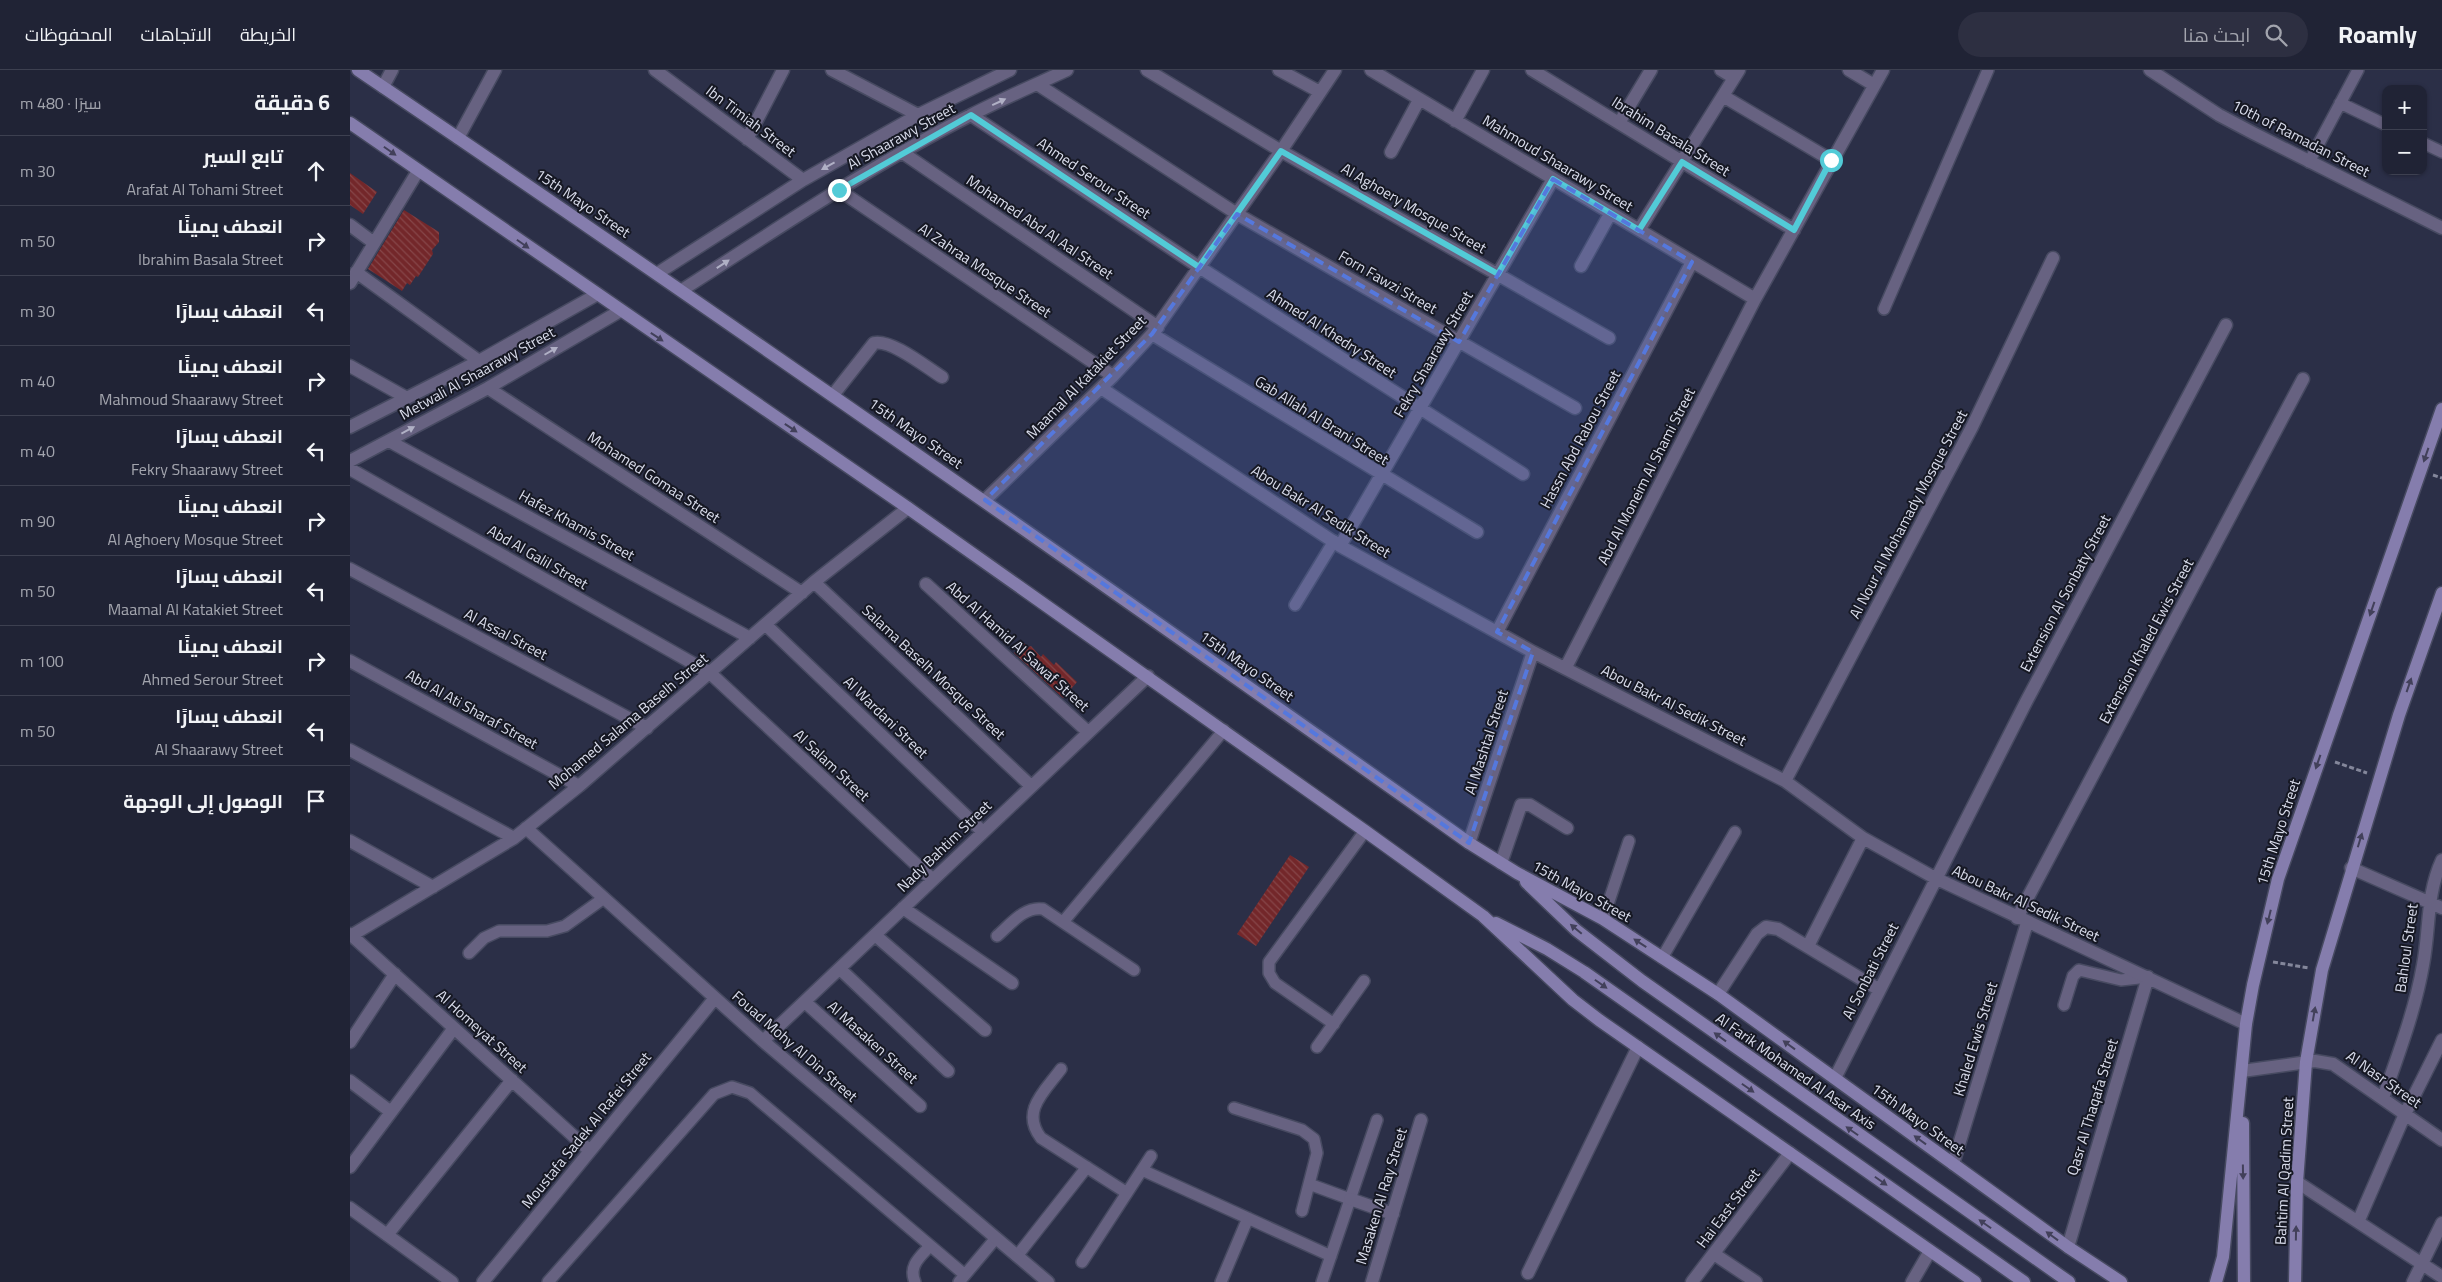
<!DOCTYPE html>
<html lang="ar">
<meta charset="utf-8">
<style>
body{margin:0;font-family:Georgia,Cairo,serif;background:#2d2f41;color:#f1f3f6;direction:rtl}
.controls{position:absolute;right:15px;top:15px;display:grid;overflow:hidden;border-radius:10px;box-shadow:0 1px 4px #0004}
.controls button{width:45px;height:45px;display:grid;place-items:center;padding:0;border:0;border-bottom:1px solid #3d4050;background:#202335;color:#f1f3f6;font:25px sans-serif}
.stop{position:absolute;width:15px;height:15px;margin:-11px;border:4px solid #52cbd7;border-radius:50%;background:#fff}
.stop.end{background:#52cbd7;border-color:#fff;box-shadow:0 1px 5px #0008}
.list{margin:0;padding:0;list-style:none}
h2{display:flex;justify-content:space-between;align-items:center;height:65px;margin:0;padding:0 20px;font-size:21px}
h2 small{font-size:16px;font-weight:400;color:#a2a4ad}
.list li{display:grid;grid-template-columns:32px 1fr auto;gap:15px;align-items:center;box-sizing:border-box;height:70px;padding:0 20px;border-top:1px solid #3d4050}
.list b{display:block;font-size:19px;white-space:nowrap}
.list p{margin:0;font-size:16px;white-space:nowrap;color:#a2a4ad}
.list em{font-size:16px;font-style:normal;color:#a2a4ad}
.icon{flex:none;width:28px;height:28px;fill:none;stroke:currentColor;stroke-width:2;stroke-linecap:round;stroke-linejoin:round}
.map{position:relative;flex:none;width:2092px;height:1212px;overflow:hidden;direction:ltr}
header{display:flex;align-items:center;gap:30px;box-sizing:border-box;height:70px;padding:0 25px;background:#202335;border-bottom:1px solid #3d4050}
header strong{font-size:24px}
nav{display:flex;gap:28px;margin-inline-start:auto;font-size:18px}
.search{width:350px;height:45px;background:#2d2f41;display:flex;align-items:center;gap:12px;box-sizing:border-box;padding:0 18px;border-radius:28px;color:#a2a4ad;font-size:19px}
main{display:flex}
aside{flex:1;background:#202335}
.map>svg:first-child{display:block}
</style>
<header>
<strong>Roamly</strong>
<div class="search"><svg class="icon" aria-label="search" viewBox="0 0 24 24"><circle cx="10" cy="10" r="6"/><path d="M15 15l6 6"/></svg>ابحث هنا</div>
<nav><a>الخريطة</a><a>الاتجاهات</a><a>المحفوظات</a></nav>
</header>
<main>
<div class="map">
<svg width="2092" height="1212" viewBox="0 0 2092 1212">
<defs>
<pattern id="building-back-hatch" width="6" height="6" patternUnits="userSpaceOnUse" patternTransform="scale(1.25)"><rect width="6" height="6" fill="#73272a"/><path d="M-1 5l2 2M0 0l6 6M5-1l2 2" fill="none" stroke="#864649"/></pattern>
</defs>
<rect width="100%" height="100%" fill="#2b2f47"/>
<path fill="url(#building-back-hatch)" d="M0 103 27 122 13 144 0 135Z
M54 140 89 162V172L82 180 83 184 68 207 66 206 60 215 57 213 52 221 18 199Z
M674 573 678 577 681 576 691 587 693 584 704 595 706 592 727 612 713 628 664 583Z
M940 785 959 797 906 876 887 864Z"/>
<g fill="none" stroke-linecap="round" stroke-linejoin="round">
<g stroke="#474a61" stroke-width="14">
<path id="service" d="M1990 33 2036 55
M2073 73 2092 82
M1959 92 2008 0
M1534 239 1638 0
M945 535 984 471
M1253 849 1279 771
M713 852 874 660
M647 866C660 855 674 836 693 839L784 900
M119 883 134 868 149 861H197L215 856 254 828
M1312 888 1385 762
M1714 935 1723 906 1729 900 1771 910 1798 907
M984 954 925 913 919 903V892L1015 761
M967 977 1014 911
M711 999C695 1021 670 1041 691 1068L777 1123
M884 1038 952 1060 964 1069 967 1083 952 1141
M792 1100 981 1186
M959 1114 1000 1129
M667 1186 737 1097
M732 1192 801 1086
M198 1212 364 1024 382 1017 400 1023 615 1205
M565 1212C558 1196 570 1187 580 1176
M609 1212 646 1168
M871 1212 898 1148
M972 1212 1027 1050"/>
</g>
<g stroke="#474a61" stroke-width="15">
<path id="minor" d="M305 0 453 110
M482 0 568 45
M797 0 931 81 1259 268
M929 0 970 22
M1021 0 1405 229
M1182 0 1444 160
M1371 0 1384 8
M1499 0 1524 15
M1800 0 1869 45 1903 63 2092 158
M687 14 887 144 1225 338
M33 17 42 0
M1373 26 1481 90
M621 45 849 197 1173 404
M1105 51 1133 0
M1269 53 1301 0
M108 68 145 0
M397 69 433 0
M1041 82 1069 30
M553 83 808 257
M489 120 763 306
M0 155 24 173
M1289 160 1389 0
M1231 196 1260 144
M6 202 129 291
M308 203 453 110 568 45 660 0
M0 213 68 101
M332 220C427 159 520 96 621 45 652 29 685 15 717 0
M802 264 1127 462
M0 296 57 328
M138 318 452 523
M751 318 990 476 1183 582 1435 711 1513 768 1585 808 1896 954
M483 325 524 273C541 269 576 297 592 307
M0 357 129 291 246 225
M39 371 400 568
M0 391 138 318 270 241
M0 399 360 603 583 810
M635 430 763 306 802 264 931 81 985 0
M990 476 1203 109
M0 499 297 658
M464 512 681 716
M576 514 738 662
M416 555 633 762
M1147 562 1342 192
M0 591 229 716
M1216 597 1405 229 1533 0
M0 680 164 768
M1435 711 1622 357 1703 188
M176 758 413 971 698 1212
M0 771 83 817
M1119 773 1183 582
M1151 793 1171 735H1180L1217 758
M2001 798 2092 838
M553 838 662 913
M1667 848 1953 309
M0 864 240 1081
M2 865 164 768 229 716 464 512 558 438
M525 865 635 960
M1458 876 1513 768
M490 899 598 1001
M1368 924 1407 864 1416 857 1428 859 1528 919
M455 932 570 1036
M413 971 798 606
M0 972 45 904
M1892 1001 1965 991 1983 994 2092 1070
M1485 1008 1676 632 1876 255
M0 1011 41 1042
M2033 1028C2048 985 2065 941 2073 895 2080 859 2076 825 2092 790
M1603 1094 1677 853
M0 1097 104 958
M1947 1112 2092 1207
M1000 1129 1043 1144
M0 1138 102 1212
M2008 1152 2055 1044 2092 970
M37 1165 162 1010
M1718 1177 1798 907
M1364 1184 1406 1212
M1178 1203 1288 977
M133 1212 365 928
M1022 1212 1071 1050
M1342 1212 1440 1083
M1562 1212 1580 1181
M2063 1212 2092 1153"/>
</g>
<g stroke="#474a61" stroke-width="15">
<path id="secondary" d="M8 0C382 253 751 512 1119 773L1167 803 1253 849 1368 924 1718 1177 1771 1212
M0 53 558 438 1015 761 1133 846 1223 930 1249 950 1625 1212
M1176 812 1226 860 1292 911 1719 1212
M1146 853 1197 879 1234 902 1674 1212
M1893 1053 1894 1212
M1866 1212 1873 1187 1896 954 1903 915 1928 809 2092 339
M1945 1212 1947 1112 1956 992 1972 900 2049 645 2092 523"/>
</g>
<path stroke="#84879b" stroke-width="3" stroke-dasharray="5 2.5" stroke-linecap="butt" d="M2083 405 2092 408
M1985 692 2017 703
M1923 892 1959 898"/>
<use href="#service" stroke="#676281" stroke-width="11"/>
<use href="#minor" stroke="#676281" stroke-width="12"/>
<use href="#secondary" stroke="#857dad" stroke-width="12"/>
</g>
<defs><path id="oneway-solid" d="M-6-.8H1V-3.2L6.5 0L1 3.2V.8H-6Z" transform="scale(1.25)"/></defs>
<g fill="#b0b0c5">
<use href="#oneway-solid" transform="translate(649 32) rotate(-25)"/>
<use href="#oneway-solid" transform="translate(478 96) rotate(151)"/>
<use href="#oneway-solid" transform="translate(373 194) rotate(-33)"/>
<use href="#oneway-solid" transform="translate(201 281) rotate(-30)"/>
<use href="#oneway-solid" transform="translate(58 360) rotate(-28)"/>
</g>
<g fill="#42405a">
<use href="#oneway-solid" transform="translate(40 81) rotate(35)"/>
<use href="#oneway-solid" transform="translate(173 174) rotate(35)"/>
<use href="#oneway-solid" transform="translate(307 267) rotate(34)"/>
<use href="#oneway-solid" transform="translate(441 358) rotate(34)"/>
<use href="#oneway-solid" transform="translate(2076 385) rotate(109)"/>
<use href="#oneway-solid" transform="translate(2022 539) rotate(109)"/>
<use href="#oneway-solid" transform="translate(2059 615) rotate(-71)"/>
<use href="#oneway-solid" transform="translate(1968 692) rotate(109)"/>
<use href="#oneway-solid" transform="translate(2010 770) rotate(-73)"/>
<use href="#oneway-solid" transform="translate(1919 847) rotate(104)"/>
<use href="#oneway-solid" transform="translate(1226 859) rotate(-140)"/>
<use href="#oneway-solid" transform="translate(1290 873) rotate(-147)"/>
<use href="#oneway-solid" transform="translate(1251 914) rotate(35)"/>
<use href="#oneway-solid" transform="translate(1964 944) rotate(-80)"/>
<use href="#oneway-solid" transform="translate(1370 967) rotate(-144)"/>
<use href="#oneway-solid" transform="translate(1439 975) rotate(-144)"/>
<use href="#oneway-solid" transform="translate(1398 1018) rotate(35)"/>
<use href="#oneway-solid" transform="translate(1502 1061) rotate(-145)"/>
<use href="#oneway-solid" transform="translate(1570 1070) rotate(-144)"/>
<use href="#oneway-solid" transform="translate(1893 1102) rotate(89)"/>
<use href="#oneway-solid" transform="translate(1531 1111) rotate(35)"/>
<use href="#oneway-solid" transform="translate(1635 1154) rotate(-145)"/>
<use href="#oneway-solid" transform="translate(1946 1163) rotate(-89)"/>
<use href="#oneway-solid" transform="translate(1702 1166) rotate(-144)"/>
</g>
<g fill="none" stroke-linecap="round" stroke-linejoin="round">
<path stroke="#52cbd7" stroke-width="6" d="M489 120 621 45 849 197 931 81 1148 204 1203 109 1289 160 1332 92 1444 160 1481 90"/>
</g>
<path fill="#5578dd" fill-opacity="0.2" stroke="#5578dd" stroke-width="4" stroke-dasharray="10 6" stroke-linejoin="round" d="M1203 109 1342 192 1147 562 1183 582 1119 773 635 430 802 264 887 144 1109 272Z"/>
<g text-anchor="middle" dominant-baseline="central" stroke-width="4" stroke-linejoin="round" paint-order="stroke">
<g font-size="15" fill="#d7dae9" stroke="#161823">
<text transform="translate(401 51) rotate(37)">Ibn Timiah Street</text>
<text transform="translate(551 66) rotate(-29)">Al Shaarawy Street</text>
<text transform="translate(1321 66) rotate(32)">Ibrahim Basala Street</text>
<text transform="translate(1951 68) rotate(27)">10th of Ramadan Street</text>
<text transform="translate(1208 93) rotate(31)">Mahmoud Shaarawy Street</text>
<text transform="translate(744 108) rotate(34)">Ahmed Serour Street</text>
<text transform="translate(233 133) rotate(34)">15th Mayo Street</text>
<text transform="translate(1064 138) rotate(30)">Al Aghoery Mosque Street</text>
<text transform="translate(690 157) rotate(34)">Mohamed Abd Al Aal Street</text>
<text transform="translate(635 200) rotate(34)">Al Zahraa Mosque Street</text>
<text transform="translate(1038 212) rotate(30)">Forn Fawzi Street</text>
<text transform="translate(982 263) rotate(33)">Ahmed Al Khedry Street</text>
<text transform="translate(1083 284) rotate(-60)">Fekry Shaarawy Street</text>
<text transform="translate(127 303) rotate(-29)">Metwali Al Shaarawy Street</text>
<text transform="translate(736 307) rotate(-46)">Maamal Al Katakiet Street</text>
<text transform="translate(972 350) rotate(32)">Gab Allah Al Brani Street</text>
<text transform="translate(566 363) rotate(35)">15th Mayo Street</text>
<text transform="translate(1230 369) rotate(-62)">Hassn Abd Rabou Street</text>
<text transform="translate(1296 406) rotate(-63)">Abd Al Moneim Al Shami Street</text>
<text transform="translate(304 407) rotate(33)">Mohamed Gomaa Street</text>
<text transform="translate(971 441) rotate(32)">Abou Bakr Al Sedik Street</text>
<text transform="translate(1558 444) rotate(-62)">Al Nour Al Mohamady Mosque Street</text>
<text transform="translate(227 455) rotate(29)">Hafez Khamis Street</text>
<text transform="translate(188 487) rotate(30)">Abd Al Galil Street</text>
<text transform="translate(1715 523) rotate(-62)">Extension Al Sonbaty Street</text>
<text transform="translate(156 564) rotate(28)">Al Assal Street</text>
<text transform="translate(1796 571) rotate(-62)">Extension Khaled Ewis Street</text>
<text transform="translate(668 576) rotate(42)">Abd Al Hamid Al Sawaf Street</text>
<text transform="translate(897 596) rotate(35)">15th Mayo Street</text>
<text transform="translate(584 602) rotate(43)">Salama Baselh Mosque Street</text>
<text transform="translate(1324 635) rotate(27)">Abou Bakr Al Sedik Street</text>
<text transform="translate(122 639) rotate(29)">Abd Al Ati Sharaf Street</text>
<text transform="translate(536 647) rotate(44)">Al Wardani Street</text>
<text transform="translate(278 651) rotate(-40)">Mohamed Salama Baselh Street</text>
<text transform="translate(1136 672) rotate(-72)">Al Mashtal Street</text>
<text transform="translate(482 695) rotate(43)">Al Salam Street</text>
<text transform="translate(1928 762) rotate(-72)">15th Mayo Street</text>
<text transform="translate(594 776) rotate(-44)">Nady Bahtim Street</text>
<text transform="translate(1232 821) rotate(29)">15th Mayo Street</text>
<text transform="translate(1676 833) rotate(25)">Abou Bakr Al Sedik Street</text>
<text transform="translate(2056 878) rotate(-82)">Bahloul Street</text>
<text transform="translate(1520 901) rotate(-63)">Al Sonbati Street</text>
<text transform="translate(132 961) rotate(42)">Al Homeyat Street</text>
<text transform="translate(1625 969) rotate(-73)">Khaled Ewis Street</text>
<text transform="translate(523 972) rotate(42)">Al Masaken Street</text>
<text transform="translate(445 976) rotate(41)">Fouad Mohy Al Din Street</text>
<text transform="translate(1446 1001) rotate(35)">Al Farik Mohamed Al Asar Axis</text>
<text transform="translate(2034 1009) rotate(35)">Al Nasr Street</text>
<text transform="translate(1742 1037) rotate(-73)">Qasr Al Thaqafa Street</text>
<text transform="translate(1568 1049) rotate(36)">15th Mayo Street</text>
<text transform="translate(236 1060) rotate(-51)">Moustafa Sadek Al Rafei Street</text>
<text transform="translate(1934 1101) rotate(-87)">Bahtim Al Qadim Street</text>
<text transform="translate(1031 1126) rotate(-73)">Masaken Al Ray Street</text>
<text transform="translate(1378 1138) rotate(-53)">Hai East Street</text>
</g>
</g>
</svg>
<div class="controls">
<button>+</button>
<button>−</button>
</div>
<div class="stop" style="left:1481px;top:90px"></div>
<div class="stop end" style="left:489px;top:120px"></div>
</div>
<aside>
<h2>6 دقيقة<small>سيرًا · 480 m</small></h2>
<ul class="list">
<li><svg class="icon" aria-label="ahead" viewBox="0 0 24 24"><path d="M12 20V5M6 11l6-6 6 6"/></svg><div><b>تابع السير</b><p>Arafat Al Tohami Street</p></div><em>30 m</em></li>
<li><svg class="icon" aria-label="right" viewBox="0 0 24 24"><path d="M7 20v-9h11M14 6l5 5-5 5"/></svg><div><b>انعطف يمينًا</b><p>Ibrahim Basala Street</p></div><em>50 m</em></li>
<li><svg class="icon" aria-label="left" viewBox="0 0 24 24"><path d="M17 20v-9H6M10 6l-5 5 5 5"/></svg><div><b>انعطف يسارًا</b></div><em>30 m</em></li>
<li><svg class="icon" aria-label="right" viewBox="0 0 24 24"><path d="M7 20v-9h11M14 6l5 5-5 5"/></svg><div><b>انعطف يمينًا</b><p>Mahmoud Shaarawy Street</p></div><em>40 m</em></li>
<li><svg class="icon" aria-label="left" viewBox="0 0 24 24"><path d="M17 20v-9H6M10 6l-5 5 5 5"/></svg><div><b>انعطف يسارًا</b><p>Fekry Shaarawy Street</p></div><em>40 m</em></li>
<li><svg class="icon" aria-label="right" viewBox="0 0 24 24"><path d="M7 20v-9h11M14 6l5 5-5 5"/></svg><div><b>انعطف يمينًا</b><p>Al Aghoery Mosque Street</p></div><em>90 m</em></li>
<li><svg class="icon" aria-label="left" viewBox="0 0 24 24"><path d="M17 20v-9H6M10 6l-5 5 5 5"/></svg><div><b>انعطف يسارًا</b><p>Maamal Al Katakiet Street</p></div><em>50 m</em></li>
<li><svg class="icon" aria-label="right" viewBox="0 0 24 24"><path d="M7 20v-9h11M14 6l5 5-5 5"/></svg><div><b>انعطف يمينًا</b><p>Ahmed Serour Street</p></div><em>100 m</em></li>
<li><svg class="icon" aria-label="left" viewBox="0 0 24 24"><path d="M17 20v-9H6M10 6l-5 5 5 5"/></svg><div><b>انعطف يسارًا</b><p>Al Shaarawy Street</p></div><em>50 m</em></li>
<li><svg class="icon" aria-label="arrive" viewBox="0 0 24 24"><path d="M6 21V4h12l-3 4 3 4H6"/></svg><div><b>الوصول إلى الوجهة</b></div></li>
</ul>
</aside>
</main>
